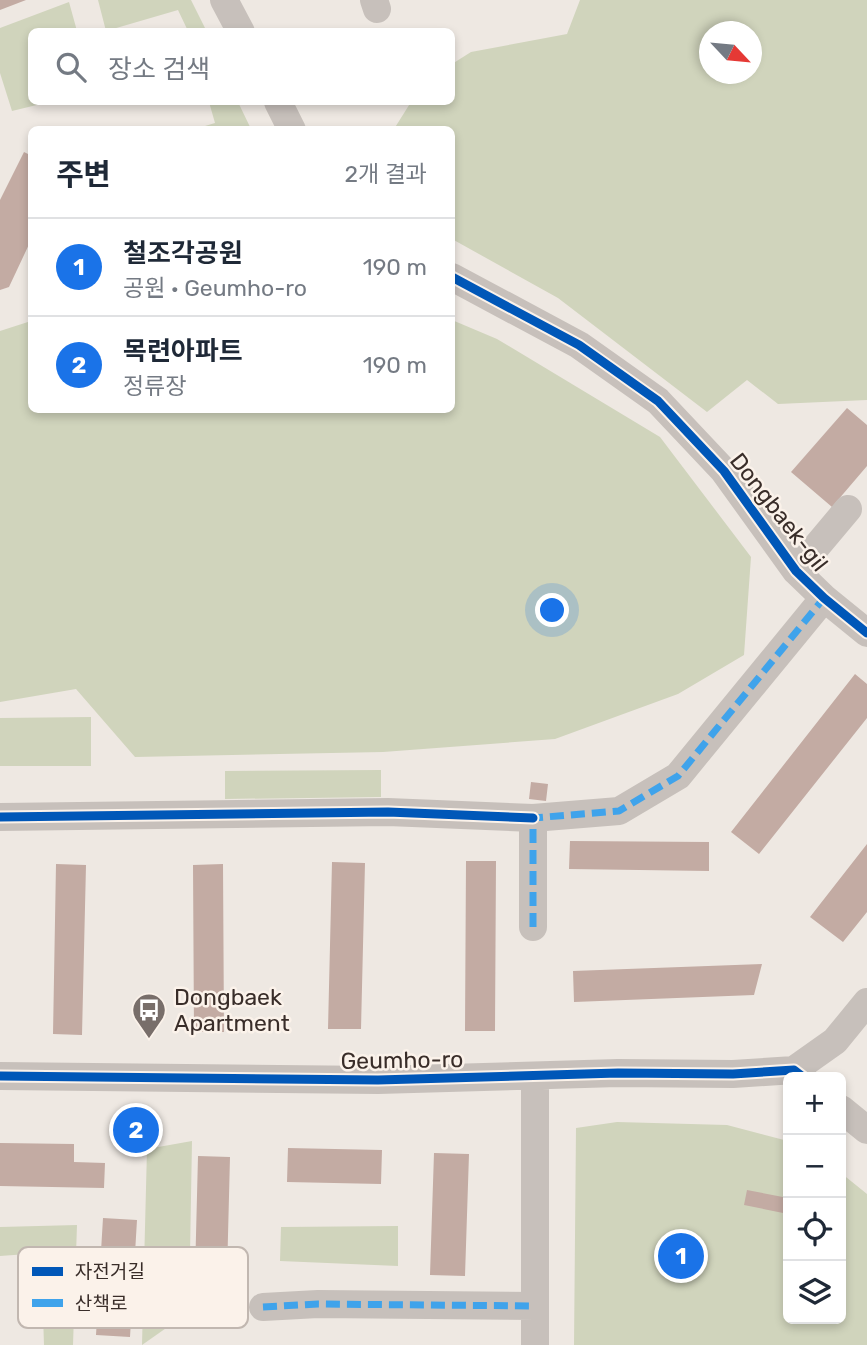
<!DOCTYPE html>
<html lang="ko">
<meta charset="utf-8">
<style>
body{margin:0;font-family:Rubik,"Noto Sans KR",sans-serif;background:#f6f6f7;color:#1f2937}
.controls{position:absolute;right:21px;bottom:21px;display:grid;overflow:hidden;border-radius:10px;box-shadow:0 4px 10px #0003}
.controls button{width:63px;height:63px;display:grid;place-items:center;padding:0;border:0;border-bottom:2px solid #e0e1e3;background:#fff;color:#1f2937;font:35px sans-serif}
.compass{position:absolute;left:699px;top:21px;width:63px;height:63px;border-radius:50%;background:#fff;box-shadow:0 4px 10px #0003;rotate:116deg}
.you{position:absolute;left:553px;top:611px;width:24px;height:24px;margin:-18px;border:5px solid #fff;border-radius:50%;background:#1a73e8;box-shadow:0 0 0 10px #1a73e833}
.badge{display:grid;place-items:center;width:46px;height:46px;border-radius:50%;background:#1a73e8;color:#fff;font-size:23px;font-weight:700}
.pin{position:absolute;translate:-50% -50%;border:4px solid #fff;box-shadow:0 2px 7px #0006}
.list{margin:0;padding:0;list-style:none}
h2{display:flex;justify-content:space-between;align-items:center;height:91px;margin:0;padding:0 28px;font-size:30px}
h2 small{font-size:23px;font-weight:400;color:#747a83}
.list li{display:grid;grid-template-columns:46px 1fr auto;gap:21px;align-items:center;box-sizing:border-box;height:98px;padding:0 28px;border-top:2px solid #e0e1e3}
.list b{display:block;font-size:26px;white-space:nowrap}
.list p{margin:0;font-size:23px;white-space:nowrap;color:#747a83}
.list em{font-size:23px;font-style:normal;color:#747a83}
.icon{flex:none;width:38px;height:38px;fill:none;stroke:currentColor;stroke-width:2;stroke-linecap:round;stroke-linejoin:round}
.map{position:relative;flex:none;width:867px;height:1345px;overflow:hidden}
.search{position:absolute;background:#fff;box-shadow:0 4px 10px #0003;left:28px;top:28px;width:427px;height:77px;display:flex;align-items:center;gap:18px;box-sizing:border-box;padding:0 24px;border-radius:10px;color:#747a83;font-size:26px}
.panel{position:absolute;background:#fff;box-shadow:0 4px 10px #0003;left:28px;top:126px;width:427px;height:287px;border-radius:10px}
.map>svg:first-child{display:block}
</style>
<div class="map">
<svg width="867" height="1345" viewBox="0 0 867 1345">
<rect width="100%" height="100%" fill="#eee8e2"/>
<path fill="#d0d4bc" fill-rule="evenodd" d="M98 0H191L205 28 199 31H188L178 10 106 31Z
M580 0H867V400L778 404 747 380 707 412 558 298 452 239V130L394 129 411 102H452V64L471 52 567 34ZM710 32H752V74H710Z
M69 2 77 31 32 32V102H49L12 111 0 73V28Z
M209 102H238L251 129H195L215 123Z
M452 320 497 339 660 437 751 557 744 655 678 694 555 739 383 752 135 757 76 689 0 702V331L31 321 32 410H452Z
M91 717V766H0V718Z
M381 770V797L225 799V771Z
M617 1122 727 1125 788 1141V1319H841V1173L867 1194V1345H574L576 1128Z
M192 1141 189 1312 142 1345 147 1149Z
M77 1225 73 1345H44L41 1253 0 1256V1227Z
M398 1226V1266L280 1261 281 1227Z"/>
<path fill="#c3aba3" d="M0 0H26L0 10Z
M24 152 32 156V238L9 287 0 290V200Z
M847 408 867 425V466L832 507 791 472Z
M855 674 867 684V718L759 854 731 832Z
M531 782 548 784 546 801 529 799Z
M570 841 709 842V871L569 869Z
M867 844V912L843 942 810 917Z
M466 861H496L495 1031H465Z
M332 862 365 863 361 1029H328Z
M56 864 86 865 82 1035 53 1034Z
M223 864 224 1032H194L193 865Z
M762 964 754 995 574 1002 573 971Z
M0 1143 74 1144V1162L105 1163 104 1188 0 1186Z
M288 1148 382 1150 381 1184 287 1182Z
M434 1153 469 1154 465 1276 430 1275Z
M198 1156 230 1157 227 1275 245 1276V1301L210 1300V1275H195Z
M747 1190 788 1198V1214L744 1205Z
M103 1218 137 1220 130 1337 96 1335Z"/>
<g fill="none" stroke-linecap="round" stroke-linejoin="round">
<path stroke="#c7c0bb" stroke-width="28" d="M224 0 241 32
M374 0 377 9
M278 102 292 130
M452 277 579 345 658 401 724 471 796 571 824 598 867 633
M796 571 848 509
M0 817 388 812 533 818
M533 927V818L619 811 678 776 824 598
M794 1070 835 1041 867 1002
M0 1076 378 1080 618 1073 733 1074 794 1070 803 1077
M841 1109 867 1130
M263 1307 318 1304 535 1306
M535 1345V1076"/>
<path stroke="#3fa3eb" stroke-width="7" stroke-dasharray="14 7" stroke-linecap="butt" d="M533 927V818L619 811 678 776 824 598
M263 1307 318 1304 535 1306"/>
<g stroke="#fbf2ea" stroke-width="13">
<path id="cycleway" d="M452 277 579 345 658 401 724 471 796 571 824 598 867 633
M0 817 388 812 533 818
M0 1076 378 1080 618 1073 733 1074 794 1070 803 1077"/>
</g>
<use href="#cycleway" stroke="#0057b8" stroke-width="9"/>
</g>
<defs>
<g id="bus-pin" transform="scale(1.75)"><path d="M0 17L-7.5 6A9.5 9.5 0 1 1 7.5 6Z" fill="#786e6a" stroke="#fbf2ea"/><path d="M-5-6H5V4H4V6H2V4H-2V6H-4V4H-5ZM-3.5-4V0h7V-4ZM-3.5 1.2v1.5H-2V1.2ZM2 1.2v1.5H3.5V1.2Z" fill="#fff"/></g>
</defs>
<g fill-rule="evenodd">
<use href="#bus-pin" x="149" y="1010"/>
</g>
<g text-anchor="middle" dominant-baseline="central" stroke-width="5" stroke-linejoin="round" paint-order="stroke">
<g font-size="23" fill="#392d29" stroke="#fbf2ea">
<text transform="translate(779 512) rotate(52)">Dongbaek-gil</text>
<text transform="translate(402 1060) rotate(-1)">Geumho-ro</text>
</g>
<g font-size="23" fill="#392d29" stroke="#fbf2ea" text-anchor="start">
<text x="174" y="997">Dongbaek<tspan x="174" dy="26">Apartment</tspan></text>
</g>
</g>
<rect x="18" y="1247" width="230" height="81" rx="10" fill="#fbf2ea" stroke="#c1b7b0" stroke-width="2"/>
<rect x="32" y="1267" width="31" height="9" fill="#0057b8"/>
<rect x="32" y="1299" width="31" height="8" fill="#3fa3eb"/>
<g font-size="19" fill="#392d29">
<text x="75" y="1278">자전거길</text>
<text x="75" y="1310">산책로</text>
</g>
</svg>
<div class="controls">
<button>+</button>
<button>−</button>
<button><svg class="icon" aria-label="locate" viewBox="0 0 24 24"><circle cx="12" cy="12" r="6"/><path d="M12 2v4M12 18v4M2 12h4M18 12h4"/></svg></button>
<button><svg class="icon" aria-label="layers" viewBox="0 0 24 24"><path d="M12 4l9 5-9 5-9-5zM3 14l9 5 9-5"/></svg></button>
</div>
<svg class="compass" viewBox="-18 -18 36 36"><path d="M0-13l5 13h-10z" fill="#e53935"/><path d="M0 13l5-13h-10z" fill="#747a83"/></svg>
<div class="you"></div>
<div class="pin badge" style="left:681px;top:1256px">1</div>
<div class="pin badge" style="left:136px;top:1130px">2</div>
<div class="search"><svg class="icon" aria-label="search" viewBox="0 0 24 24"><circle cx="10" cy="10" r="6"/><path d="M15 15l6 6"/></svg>장소 검색</div>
<section class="panel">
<h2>주변<small>2개 결과</small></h2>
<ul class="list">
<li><span class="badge">1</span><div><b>철조각공원</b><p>공원 · Geumho-ro</p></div><em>190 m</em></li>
<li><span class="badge">2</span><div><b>목련아파트</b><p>정류장</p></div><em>190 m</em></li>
</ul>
</section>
</div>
